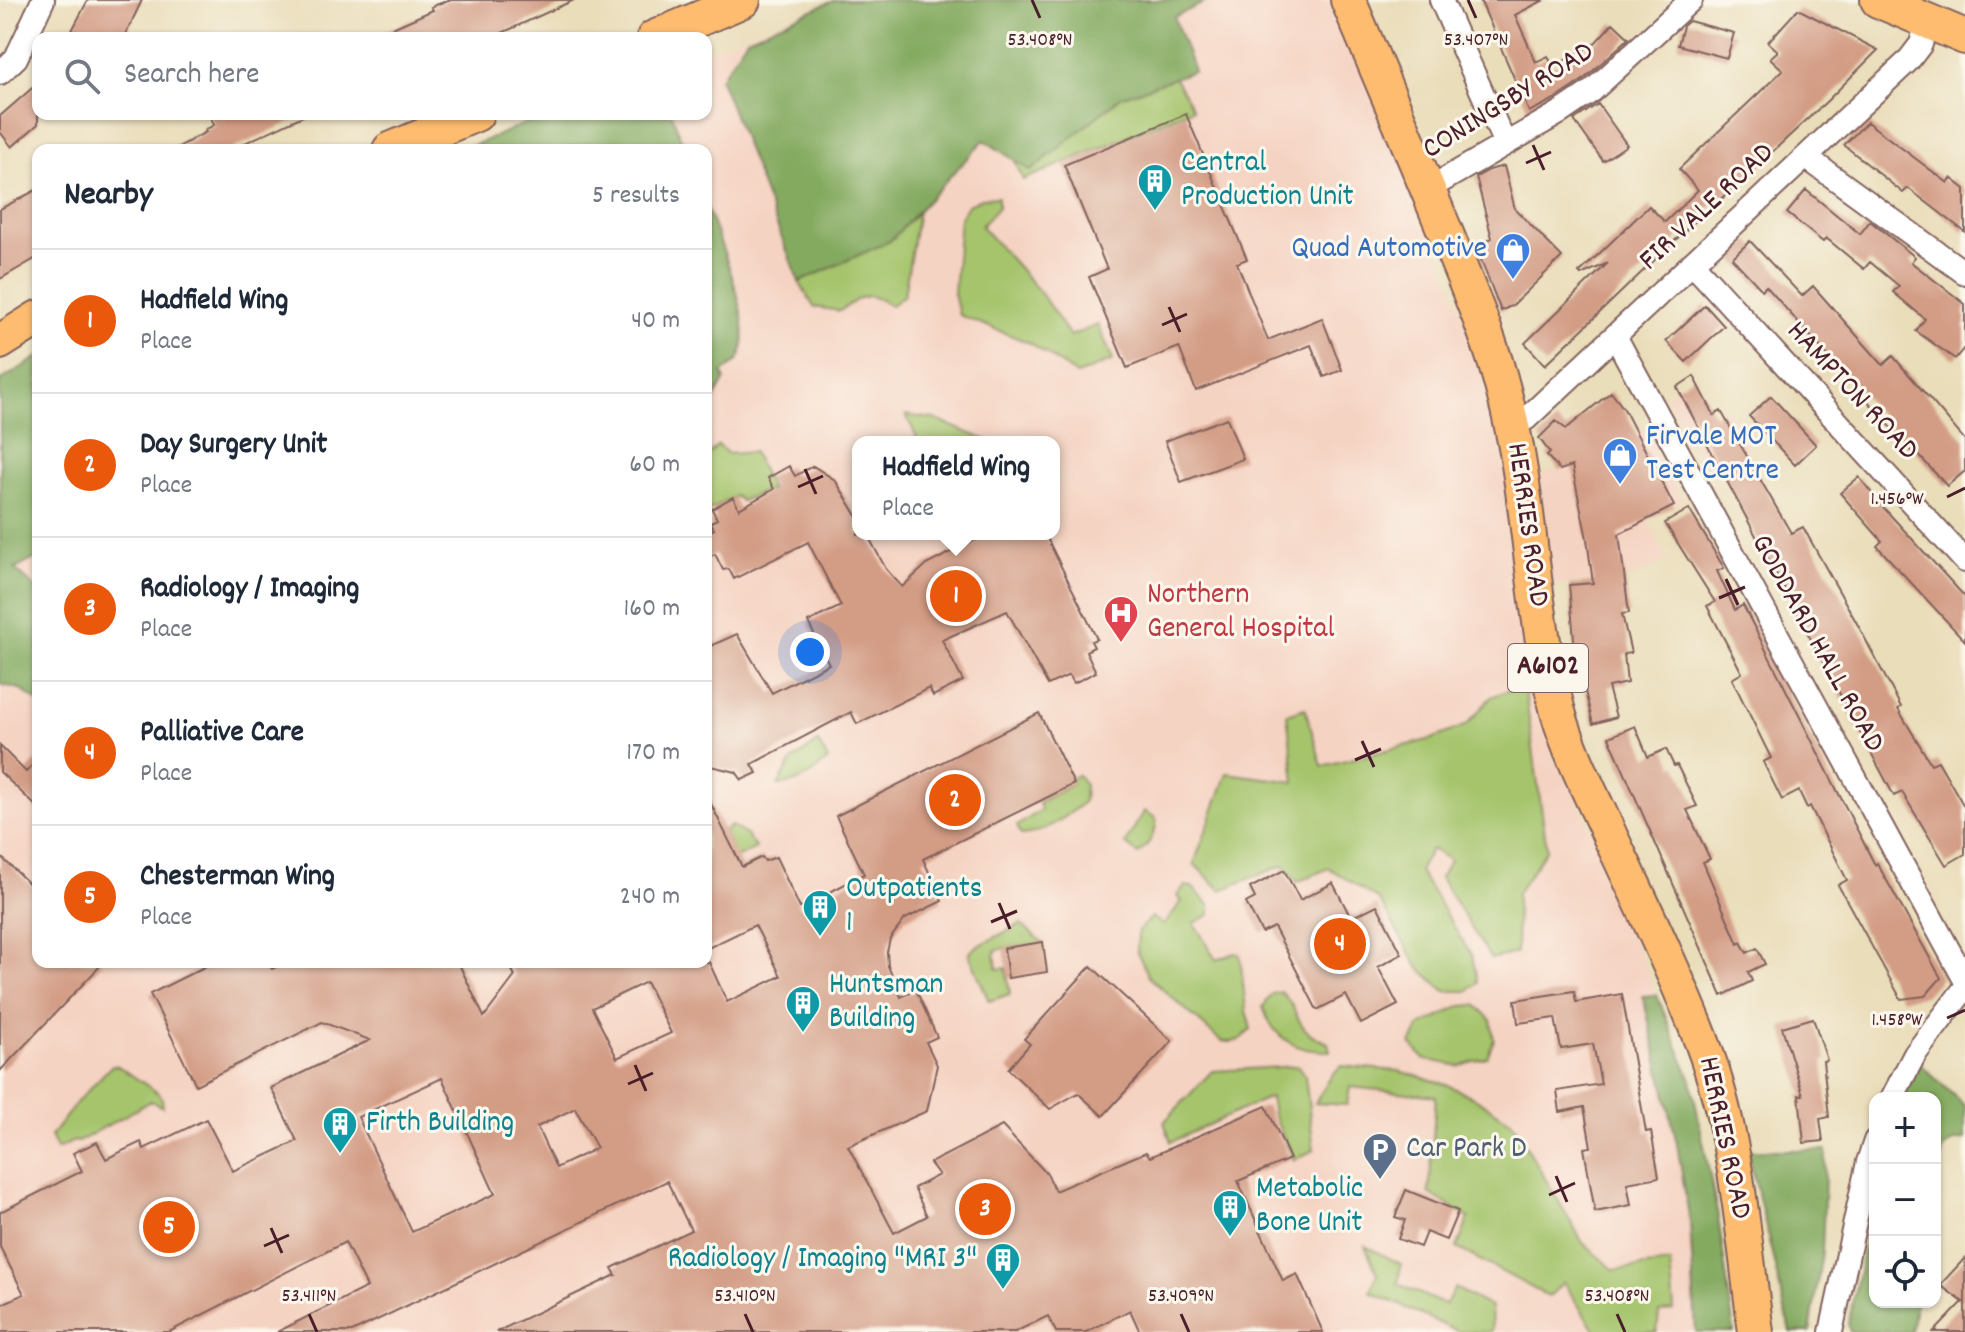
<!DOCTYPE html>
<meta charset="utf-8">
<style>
body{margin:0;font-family:Dekko,sans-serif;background:#f6f6f7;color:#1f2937}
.controls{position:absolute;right:24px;bottom:24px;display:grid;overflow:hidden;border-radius:16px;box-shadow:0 2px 6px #0004}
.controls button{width:72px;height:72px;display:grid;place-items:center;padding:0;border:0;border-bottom:2px solid #e0e1e3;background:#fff;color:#1f2937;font:40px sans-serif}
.you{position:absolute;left:810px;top:652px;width:28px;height:28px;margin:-20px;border:6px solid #fff;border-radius:50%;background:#1a73e8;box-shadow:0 0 0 12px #1a73e833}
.badge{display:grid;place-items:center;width:52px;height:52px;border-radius:50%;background:#ea580c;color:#fff;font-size:26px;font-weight:700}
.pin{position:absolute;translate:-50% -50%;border:4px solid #fff;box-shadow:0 2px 8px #0006}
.popup{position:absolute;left:852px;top:436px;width:208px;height:104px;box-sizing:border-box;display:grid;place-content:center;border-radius:16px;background:#fff;filter:drop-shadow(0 2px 6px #0005);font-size:26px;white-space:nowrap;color:#747a83}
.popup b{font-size:30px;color:#1f2937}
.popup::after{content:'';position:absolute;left:50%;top:100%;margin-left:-16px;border:16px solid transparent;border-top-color:#fff}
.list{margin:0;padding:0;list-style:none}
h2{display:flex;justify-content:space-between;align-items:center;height:104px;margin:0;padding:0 32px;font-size:34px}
h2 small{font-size:26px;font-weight:400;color:#747a83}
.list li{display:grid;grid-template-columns:52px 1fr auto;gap:24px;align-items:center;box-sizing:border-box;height:144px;padding:0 32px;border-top:2px solid #e0e1e3}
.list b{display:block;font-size:30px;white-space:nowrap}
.list p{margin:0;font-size:26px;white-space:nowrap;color:#747a83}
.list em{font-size:26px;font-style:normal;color:#747a83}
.icon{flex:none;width:44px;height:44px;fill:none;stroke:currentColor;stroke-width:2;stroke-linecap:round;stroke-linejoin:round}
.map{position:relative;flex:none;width:1965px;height:1332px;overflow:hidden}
.search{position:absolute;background:#fff;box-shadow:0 2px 6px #0004;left:32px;top:32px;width:680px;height:88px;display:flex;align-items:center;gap:20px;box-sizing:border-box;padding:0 28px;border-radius:16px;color:#747a83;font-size:30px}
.panel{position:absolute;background:#fff;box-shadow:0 2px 6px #0004;left:32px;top:144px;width:680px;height:824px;border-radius:16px}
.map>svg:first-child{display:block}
</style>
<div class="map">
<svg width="1965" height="1332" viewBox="0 0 1965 1332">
<rect width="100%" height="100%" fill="#fbf7ec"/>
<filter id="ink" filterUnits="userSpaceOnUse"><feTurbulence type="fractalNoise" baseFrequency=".0125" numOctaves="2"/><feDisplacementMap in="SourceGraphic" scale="16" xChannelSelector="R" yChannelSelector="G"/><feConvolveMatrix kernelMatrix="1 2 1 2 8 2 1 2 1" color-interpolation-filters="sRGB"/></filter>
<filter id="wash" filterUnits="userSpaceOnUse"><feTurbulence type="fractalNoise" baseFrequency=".006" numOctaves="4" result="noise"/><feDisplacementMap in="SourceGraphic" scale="32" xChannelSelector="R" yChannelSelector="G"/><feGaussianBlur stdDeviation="1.8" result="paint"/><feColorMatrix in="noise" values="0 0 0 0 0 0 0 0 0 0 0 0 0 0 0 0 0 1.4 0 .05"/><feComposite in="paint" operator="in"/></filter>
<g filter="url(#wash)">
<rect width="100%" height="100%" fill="#eaddba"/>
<path fill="#f5d3c2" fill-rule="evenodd" d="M835 0H1338L1488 377 1555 744 1691 1080 1718 1217 1734 1332H0V381L38 357V962H706V150H463L547 114H706V52ZM858 442H1054V534H858Z
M1694 376 1714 415 1725 409 1753 443 1706 470 1665 395Z
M1645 428 1682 500 1647 520 1667 560 1633 577 1547 586 1535 478 1616 445Z"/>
<path fill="#a5c46c" stroke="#78724c" stroke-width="2" d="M1139 41 1160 53 1193 109 1023 180 1015 161Z
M998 197V207L981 226 1040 292 1070 336 1098 325 1113 360 1077 375 1030 343 959 315 954 294 960 218 968 205 981 198Z
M918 211 904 295 890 306C866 289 862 296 840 311L814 307 799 282 890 241Z
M906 415 934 419 991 442H919Z
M718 445 728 454 753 452 771 489 741 501 735 496 708 511 706 520V457Z
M1524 684 1547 849 1517 893 1516 953 1491 959 1440 878 1450 860 1431 849 1419 871 1472 956 1478 983 1467 991H1445L1418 967 1379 900 1329 868 1297 882 1284 865 1221 890 1194 864 1227 773 1295 782 1287 714 1305 708 1322 766 1432 739 1467 725 1491 697Z
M818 742 828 760C814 772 797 786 778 785L792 761Z
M1078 775 1085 785 1084 801C1070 815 1042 835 1021 835L1017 826 1041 810 1039 803 1073 784 1071 778Z
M1144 811 1156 818C1158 831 1148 846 1138 854L1125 844Z
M731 826 745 834 756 848 706 873 730 844 724 831Z
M1185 886 1192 887 1210 906V915L1194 923 1216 960 1235 953 1240 955 1246 1011 1251 1029C1241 1040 1237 1044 1221 1041L1149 977 1137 952 1138 931 1152 917 1164 925 1182 901 1177 896Z
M1021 924 1043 943 1004 948 995 951 997 969 1006 968 1010 994 989 1001 969 954 974 948Z
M1281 992C1303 1012 1290 1028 1328 1043L1330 1051C1297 1052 1274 1040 1263 1007L1272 994Z
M1476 1005 1491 1020 1494 1040 1487 1057 1458 1066 1424 1059 1411 1044 1420 1026 1461 1006Z
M112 1065 118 1066 158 1093 162 1099 163 1107 151 1101 78 1142 74 1141 57 1149 51 1136 77 1102Z
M1298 1066 1305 1076 1314 1150 1294 1160 1273 1114 1270 1097 1171 1142 1164 1122 1212 1071Z
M1341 1066 1399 1071 1445 1084 1473 1097 1512 1122 1583 1243 1614 1270 1670 1263 1674 1310 1659 1313 1657 1332H1596L1563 1282 1549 1297 1457 1248 1469 1218 1429 1193 1436 1096 1350 1087 1347 1105 1315 1103 1332 1075Z
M1365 1246 1401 1264 1398 1284 1445 1305 1455 1288 1491 1307 1492 1332H1459L1371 1292 1377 1273Z"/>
<path fill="#84aa60" stroke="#676446" stroke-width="2" d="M835 0H1210L1174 17 1194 71 1121 97 1031 171 984 140 890 241 799 282 720 79 747 38Z
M547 114H672L685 150H463Z
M706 206C718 238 760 332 737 361 733 365 727 369 722 373L725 380 710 406 706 402Z
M38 357V557L15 569 38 590V702L20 689 0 684V381Z
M1657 995 1691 1080 1718 1217 1734 1332H1696L1690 1222 1677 1144 1643 996Z
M1920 1064 1965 1106V1140L1954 1141 1943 1149 1935 1189V1098H1902Z
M1748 1150H1826L1822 1252 1810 1332H1790Z
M1875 1194V1302H1916L1911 1332H1850L1848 1324Z"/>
<g id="blocks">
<path fill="#d39c85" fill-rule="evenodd" d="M88 0H142L124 38H68Z
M448 0H574L491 38H370L433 10 431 7Z
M1480 0H1544L1515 15 1536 62 1548 56 1553 67 1595 43 1613 23 1629 38 1583 80 1555 99 1529 112Z
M1798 9 1878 50 1827 101 1714 206 1712 205 1545 365 1525 343 1608 263 1581 275 1579 273 1649 206 1665 222 1698 190 1679 169 1783 70 1770 58 1778 51 1768 42Z
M1689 21 1734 33 1727 58 1678 45 1683 26Z
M38 83V124L12 147 0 132V116Z
M1598 104 1627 145 1603 161 1574 120Z
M209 114H307L230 150H173L206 132 205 130 214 125Z
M1186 114 1247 259 1237 263 1268 340 1322 318 1342 370 1324 377 1311 345 1196 391 1179 347 1127 368 1089 277 1107 269 1064 165Z
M1867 122 1948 183 1951 178 1965 189V232L1908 188 1903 193 1844 145Z
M1504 166 1515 209 1562 257 1513 305 1501 311 1476 247 1492 238 1476 177 1489 170Z
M38 189V257L0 279V209Z
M1806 190 1860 234 1870 221 1915 257 1911 262 1965 304V347L1955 359 1916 331 1925 319 1893 292 1899 286 1870 262 1864 269 1826 238 1823 242 1787 213Z
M1750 241 1802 296 1813 286 1883 365 1893 356 1965 440V471L1947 486 1915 451 1913 452 1766 286 1762 290 1732 258Z
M1705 305 1724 326 1686 362 1666 341Z
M1694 376 1714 415 1721 411 1791 533 1803 527 1859 627 1901 707 1898 709 1931 764 1938 761 1965 808V854L1946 865 1902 792 1894 796 1677 387Z
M1611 392 1624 409 1674 506 1619 534 1629 613 1622 614 1631 653 1624 654 1627 683 1608 687 1616 717 1593 724 1575 650 1569 585 1593 583 1587 539 1572 466 1560 470 1547 456 1550 453 1539 438 1556 421 1566 429Z
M1771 396 1816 445 1795 465 1749 416Z
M1227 418 1243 459 1181 482 1165 441Z
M789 466 795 476 813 466 835 480 858 517V534H867L886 569 902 587 926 565 986 534 1046 536 1097 639 1091 641 1094 647 1086 651 1096 672 1074 683 1069 675 1048 685 1007 611 942 640 963 681 933 696 929 688 857 724 851 712 752 764 757 773 742 780 736 772 706 765V648L737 634 772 693 829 664 808 622 841 606 808 542 734 579 729 569 723 570 715 554 706 558V533L714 529 710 523 717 519 712 509 733 497 739 509 774 489 768 478Z
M1859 477 1883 507 1965 597V641L1877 546 1882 541 1840 493Z
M1689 509 1724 568 1717 571 1735 610 1743 605 1875 865 1877 863 1941 978 1925 996 1901 999 1838 885 1847 880 1810 806 1807 808 1799 791 1782 800 1763 762 1771 758 1732 679 1742 673 1707 606 1715 602 1665 523Z
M1039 713 1074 784 923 859 942 901 905 919 890 939 887 952 888 966 901 997 916 990 937 1037 926 1042 937 1065 927 1111 848 1146 894 1233 927 1216 914 1188 939 1175 930 1163 1002 1126 1048 1175 1055 1191 1146 1152 1150 1157 1266 1106 1290 1159 1238 1181 1283 1281 1297 1274 1323 1332H1140L1130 1310 1086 1332H1056L1048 1316 1015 1332H496L616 1275 612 1268 691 1230 667 1181 352 1332H277L367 1287 345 1242 169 1332H0V1305L24 1294 0 1247V1212L82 1171 73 1153 97 1142 106 1159 141 1142 144 1149 206 1119 233 1171 297 1141 271 1088 370 1040 322 1022 196 1085 150 994 214 962H268L272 969 286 962H458L484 1017 515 976 508 962H709L727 1002 781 976 755 925 706 949V794L742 867 762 857 765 861 776 857 800 908 864 874 836 816ZM646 982 671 1033 617 1058 592 1008ZM442 1078 495 1194 412 1232 358 1117ZM575 1108 597 1148 556 1168 537 1127Z
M1635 726 1648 757 1666 749 1674 766 1677 765 1697 806 1687 810 1710 859 1703 862 1738 944 1741 942 1747 953 1757 948 1765 964 1748 972 1752 981 1722 996 1609 737Z
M0 746 26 772 38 759V808L0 772Z
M0 856 38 892V962H104L0 1071Z
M1284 870 1300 900 1333 883 1351 918 1377 905 1402 954 1378 967 1398 1005 1361 1024 1346 995 1317 1010 1274 927 1262 933 1246 903 1255 898 1250 888Z
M1043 942 1047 972 1008 978 1004 948Z
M1091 966 1172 1041 1103 1116 1078 1093 1050 1109 1008 1069 1030 1044 1024 1039Z
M1574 991 1576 1002 1622 994 1646 1132 1651 1131 1659 1177 1627 1183 1631 1205 1595 1212 1584 1148 1591 1147 1584 1107 1560 1112 1557 1091 1601 1084 1593 1044 1561 1049 1555 1018 1518 1023 1515 1000Z
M1813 1018 1827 1060 1823 1061 1829 1117 1820 1119 1823 1141 1804 1143 1799 1095H1803L1782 1027Z
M1406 1190 1458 1211 1446 1240 1426 1232 1420 1247 1398 1239 1405 1220 1395 1217Z
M1965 1258V1332H1934L1963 1302 1940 1285Z"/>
</g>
</g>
<g filter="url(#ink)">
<use href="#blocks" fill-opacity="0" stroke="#82625d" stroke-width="2"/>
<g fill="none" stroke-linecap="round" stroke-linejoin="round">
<g stroke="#82625d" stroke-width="26">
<path id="minor" d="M1441 0 1505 144
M0 73 16 58 43 0
M1807 158 1965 273
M1428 189 1561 112 1592 91 1691 0
M1692 263 1965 561
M1615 336 1965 980
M1512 424 1526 419 1908 61 1921 44 1927 21
M1892 1098 1915 1054 1965 988
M1831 1332 1868 1162 1875 1141"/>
</g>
<g stroke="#82625d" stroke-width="38">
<path id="primary" d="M1348 0C1382 80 1416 160 1449 241 1469 290 1491 341 1504 393 1532 498 1530 608 1558 712 1570 754 1592 796 1610 836 1642 904 1675 972 1702 1042 1737 1134 1743 1235 1756 1332
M1878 0 1965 37
M654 38 743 0
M390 150 476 114
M0 342 38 318"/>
</g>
<use href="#minor" stroke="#fff" stroke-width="22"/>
<use href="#primary" stroke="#fdbc70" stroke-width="34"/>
</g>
</g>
<path fill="none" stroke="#4a1f2b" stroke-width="3" d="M1032 0 1040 18M1468 0 1476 18M1533 145 1544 170M1526 163 1551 152M1169 307 1180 332M1162 325 1187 314M805 469 816 494M798 487 823 476M1947 497 1965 488M1726 579 1738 605M1719 598 1745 587M1362 741 1374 767M1355 760 1381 749M999 903 1010 929M991 922 1017 911M1947 1018 1965 1010M635 1065 646 1091M628 1084 653 1073M1556 1176 1567 1202M1549 1195 1575 1183M271 1228 282 1253M264 1246 289 1235M309 1314 317 1332M745 1314 753 1332M1181 1314 1189 1332M1617 1314 1625 1332"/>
<defs>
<g id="building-pin" transform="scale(1.8)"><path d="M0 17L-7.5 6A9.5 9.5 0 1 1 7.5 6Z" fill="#0f9aa8" stroke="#fbf7ec"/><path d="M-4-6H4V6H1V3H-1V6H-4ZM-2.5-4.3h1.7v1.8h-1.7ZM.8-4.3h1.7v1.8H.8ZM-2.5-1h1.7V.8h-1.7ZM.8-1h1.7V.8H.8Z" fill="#fff"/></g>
<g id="shop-pin" transform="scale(1.8)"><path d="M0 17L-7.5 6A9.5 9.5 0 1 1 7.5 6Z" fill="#3f7fe0" stroke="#fbf7ec"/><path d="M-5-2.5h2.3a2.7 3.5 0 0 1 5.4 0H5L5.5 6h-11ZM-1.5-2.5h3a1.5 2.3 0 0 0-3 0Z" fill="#fff"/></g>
<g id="hospital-pin" transform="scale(1.8)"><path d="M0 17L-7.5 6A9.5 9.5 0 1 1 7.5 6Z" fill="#e0444e" stroke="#fbf7ec"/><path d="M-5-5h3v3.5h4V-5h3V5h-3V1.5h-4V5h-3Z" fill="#fff"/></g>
<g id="parking-pin" transform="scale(1.8)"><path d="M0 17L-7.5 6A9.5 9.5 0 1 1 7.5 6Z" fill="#5c6f8a" stroke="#fbf7ec"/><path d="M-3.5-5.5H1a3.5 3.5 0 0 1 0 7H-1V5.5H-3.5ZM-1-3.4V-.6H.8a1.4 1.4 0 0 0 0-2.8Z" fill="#fff"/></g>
</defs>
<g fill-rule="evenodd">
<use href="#building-pin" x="1155" y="181"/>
<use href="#shop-pin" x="1513" y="250"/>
<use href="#shop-pin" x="1620" y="455"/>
<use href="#hospital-pin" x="1121" y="613"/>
<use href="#building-pin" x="820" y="907"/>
<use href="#building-pin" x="803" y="1003"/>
<use href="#building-pin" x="340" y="1124"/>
<use href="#parking-pin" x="1380" y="1150"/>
<use href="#building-pin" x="1230" y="1207"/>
<use href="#building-pin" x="1003" y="1260"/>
</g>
<g text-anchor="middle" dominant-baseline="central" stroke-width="6" stroke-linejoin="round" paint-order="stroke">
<rect fill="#fbf7ec" stroke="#7f6065" stroke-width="2" x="1508" y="644" width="80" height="48" rx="6"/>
<g font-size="28" font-weight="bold" fill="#4a1f2b">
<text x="1548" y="668">A6102</text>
</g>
<g font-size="30" fill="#4a1f2b" stroke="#fbf7ec">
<text transform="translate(1509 102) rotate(-32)">CONINGSBY ROAD</text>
<text transform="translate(1708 208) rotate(-43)">FIR VALE ROAD</text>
<text transform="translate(1851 392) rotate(47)">HAMPTON ROAD</text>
<text transform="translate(1526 525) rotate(82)">HERRIES ROAD</text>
<text transform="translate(1816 644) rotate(61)">GODDARD HALL ROAD</text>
<text transform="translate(1723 1138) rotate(78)">HERRIES ROAD</text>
</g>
<g font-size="30" fill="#0d838f" stroke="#fbf7ec" text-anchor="start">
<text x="1181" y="164">Central<tspan x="1181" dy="34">Production Unit</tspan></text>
<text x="846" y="890">Outpatients<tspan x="846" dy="34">1</tspan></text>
<text x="829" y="986">Huntsman<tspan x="829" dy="34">Building</tspan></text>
<text x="366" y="1124">Firth Building</text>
<text x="1256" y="1190">Metabolic<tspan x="1256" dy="34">Bone Unit</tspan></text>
<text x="977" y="1260" text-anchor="end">Radiology / Imaging "MRI 3"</text>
</g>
<g font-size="30" fill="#366cbe" stroke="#fbf7ec" text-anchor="end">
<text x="1487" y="250">Quad Automotive</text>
<text x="1646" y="438" text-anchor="start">Firvale MOT<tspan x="1646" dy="34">Test Centre</tspan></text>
</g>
<g font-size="30" fill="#be3a42" stroke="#fbf7ec" text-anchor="start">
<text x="1147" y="596">Northern<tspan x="1147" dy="34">General Hospital</tspan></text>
</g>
<g font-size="30" fill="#4e5e75" stroke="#fbf7ec" text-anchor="start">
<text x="1406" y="1150">Car Park D</text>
</g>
</g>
<g font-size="20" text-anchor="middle" fill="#4a1f2b" stroke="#fbf7ec" stroke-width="6" stroke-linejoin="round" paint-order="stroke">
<text x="1476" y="45">53.407°N</text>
<text x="1040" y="45">53.408°N</text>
<text x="1897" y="504">1.456°W</text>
<text x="1897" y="1025">1.458°W</text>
<text x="309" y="1301">53.411°N</text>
<text x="745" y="1301">53.410°N</text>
<text x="1181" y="1301">53.409°N</text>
<text x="1617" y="1301">53.408°N</text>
</g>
</svg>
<div class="controls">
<button>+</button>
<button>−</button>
<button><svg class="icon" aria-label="locate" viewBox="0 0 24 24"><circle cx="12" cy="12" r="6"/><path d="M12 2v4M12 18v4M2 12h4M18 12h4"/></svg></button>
</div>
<div class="you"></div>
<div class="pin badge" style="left:956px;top:596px">1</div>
<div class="popup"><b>Hadfield Wing</b>Place</div>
<div class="pin badge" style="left:955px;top:800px">2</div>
<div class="pin badge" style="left:985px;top:1209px">3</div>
<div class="pin badge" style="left:1340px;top:944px">4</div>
<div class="pin badge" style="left:169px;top:1227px">5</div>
<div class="search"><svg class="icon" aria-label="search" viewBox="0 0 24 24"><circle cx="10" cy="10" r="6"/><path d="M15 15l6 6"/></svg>Search here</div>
<section class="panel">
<h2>Nearby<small>5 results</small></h2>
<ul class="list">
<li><span class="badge">1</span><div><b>Hadfield Wing</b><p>Place</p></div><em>40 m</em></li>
<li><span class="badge">2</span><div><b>Day Surgery Unit</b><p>Place</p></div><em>60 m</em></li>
<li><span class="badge">3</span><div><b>Radiology / Imaging</b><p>Place</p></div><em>160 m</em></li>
<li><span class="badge">4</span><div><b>Palliative Care</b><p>Place</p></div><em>170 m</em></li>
<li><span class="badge">5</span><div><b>Chesterman Wing</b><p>Place</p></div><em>240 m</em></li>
</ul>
</section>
</div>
